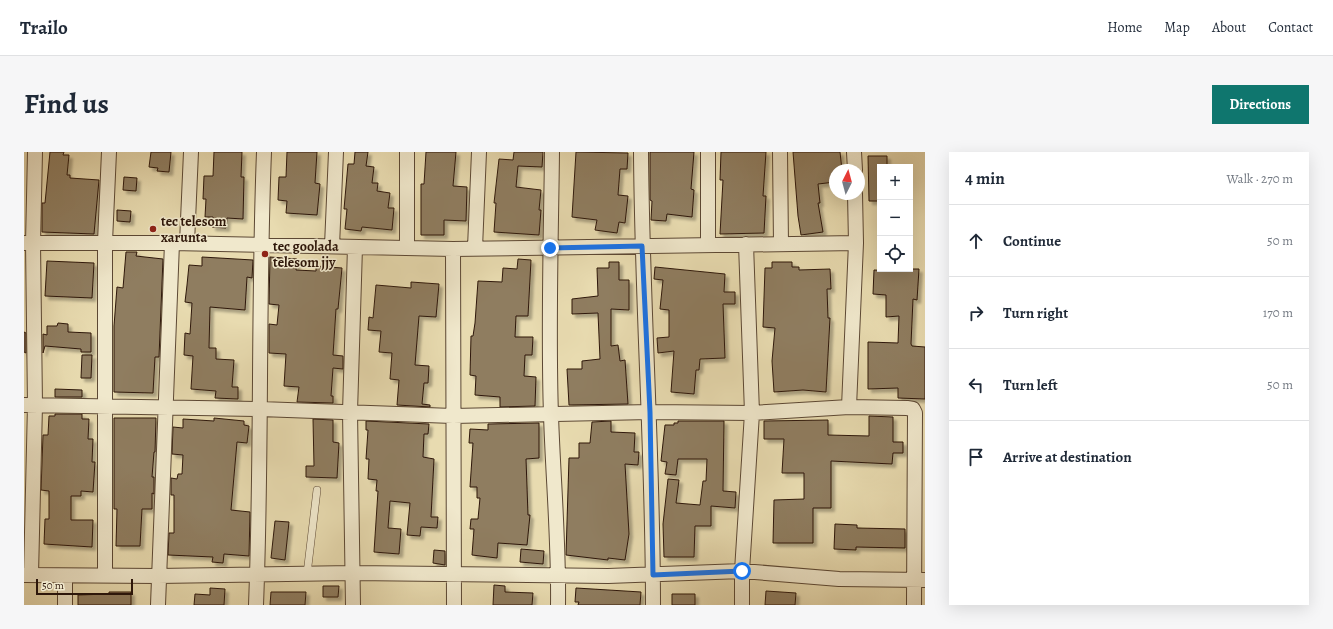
<!DOCTYPE html>
<meta charset="utf-8">
<style>
body{margin:0;font-family:Alegreya,serif;background:#f6f6f7;color:#1f2937}
.controls{position:absolute;right:12px;top:12px;display:grid;overflow:hidden;border-radius:0px;box-shadow:0 4px 16px #0002}
.controls button{width:36px;height:36px;display:grid;place-items:center;padding:0;border:0;border-bottom:1px solid #e0e1e3;background:#fff;color:#1f2937;font:20px sans-serif}
.compass{position:absolute;left:805px;top:12px;width:36px;height:36px;border-radius:50%;background:#fff;box-shadow:0 4px 16px #0002;rotate:6deg}
.scale{position:absolute;left:12px;bottom:10px;width:97px;box-sizing:border-box;padding-left:4px;border:2px solid #2e170a;border-top:0;font-size:11px;line-height:14px;white-space:nowrap;color:#2e170a;-webkit-text-stroke:3px #f0e8cc;paint-order:stroke}
.stop{position:absolute;width:12px;height:12px;margin:-9px;border:3px solid #1a73e8;border-radius:50%;background:#fff}
.stop.end{background:#1a73e8;border-color:#fff;box-shadow:0 1px 4px #0008}
.list{margin:0;padding:0;list-style:none}
h2{display:flex;justify-content:space-between;align-items:center;height:52px;margin:0;padding:0 16px;font-size:17px}
h2 small{font-size:13px;font-weight:400;color:#747a83}
.list li{display:grid;grid-template-columns:26px 1fr auto;gap:12px;align-items:center;box-sizing:border-box;height:72px;padding:0 16px;border-top:1px solid #e0e1e3}
.list b{display:block;font-size:15px;white-space:nowrap}
.list em{font-size:13px;font-style:normal;color:#747a83}
.icon{flex:none;width:22px;height:22px;fill:none;stroke:currentColor;stroke-width:2;stroke-linecap:round;stroke-linejoin:round}
.map{position:relative;flex:none;width:901px;height:453px;overflow:hidden;border-radius:0px}
header{display:flex;align-items:center;gap:24px;box-sizing:border-box;height:56px;padding:0 20px;background:#fff;border-bottom:1px solid #e0e1e3}
header strong{font-size:19px}
nav{display:flex;gap:22px;margin-inline-start:auto;font-size:14px}
.intro{display:flex;align-items:center;justify-content:space-between;box-sizing:border-box;height:96px;padding:0 24px}
h1{margin:0;font-size:28px}
.button{padding:10px 18px;border-radius:0px;background:#0f766e;color:#fff;font-size:14px;font-weight:700}
main{display:flex;gap:24px;padding:0 24px}
aside{flex:1;background:#fff;border-radius:0px;box-shadow:0 4px 16px #0002}
.map>svg:first-child{display:block}
</style>
<header>
<strong>Trailo</strong>
<nav><a>Home</a><a>Map</a><a>About</a><a>Contact</a></nav>
</header>
<div class="intro"><h1>Find us</h1><a class="button">Directions</a></div>
<main>
<div class="map">
<svg width="901" height="453" viewBox="0 0 901 453">
<defs>
<filter id="shadow"><feDropShadow dx="3.5" dy="3.5" stdDeviation="1" flood-color="#0004"/></filter>
</defs>
<rect width="100%" height="100%" fill="#e8dbb0"/>
<filter id="stains"><feTurbulence type="fractalNoise" baseFrequency=".005" numOctaves="4"/><feColorMatrix values="0 0 0 0 .2 0 0 0 0 .09 0 0 0 0 .02 0 0 0 .5 -.17"/></filter>
<radialGradient id="worn" r=".72"><stop offset=".6" stop-color="#630" stop-opacity="0"/><stop offset="1" stop-color="#630" stop-opacity=".3"/></radialGradient>
<path fill="#8f7d60" stroke="#2e170a" filter="url(#shadow)" d="M26 0H40L39 3H45L43 23H46V26L75 28 70 82 18 80V51H21Z
M127 0H147L145 20 133 19 134 16 125 15Z
M190 0H218L217 25H220L219 67 203 66 202 76 188 75 189 65H181L182 47H179L180 24H189Z
M263 0H293L291 31 296 32 293 63 262 61 263 49 254 48 255 25H262Z
M331 0H344L342 14 350 15 348 31H354L353 39 366 41 364 56H370L368 78 338 75 337 79 321 77 323 57H320L324 12H330Z
M402 0H432L429 34 443 35 442 69 420 68V83H397V32H400Z
M490 0H519L518 15 494 14 492 35 517 38 515 58H517L515 83 470 80 472 51H470L475 7 489 8Z
M552 0 604 1 603 17H596L594 43 604 44 601 71 595 70 593 81 571 78 573 68 548 65Z
M626 0H670L667 37 670 38 668 65 643 62 642 69 627 68 628 49 626 48Z
M697 0H742L739 44H742L740 81 696 82 699 28H696Z
M769 0H816L818 18H811V30L794 32 796 51H794L799 80 777 83 774 64Z
M844 4H863V15H856V49H845Z
M100 25 113 26 112 39 99 38Z
M93 58 107 59 106 70 93 69Z
M102 100H113L112 104 139 107 135 205H131L129 241 90 240V174L93 135 99 136Z
M178 105 229 108 228 126 223 125 221 158 186 155 185 196H192V207L210 208 208 235H214V247L191 246 192 239 167 237 169 204 160 203 161 181 166 182 168 151 161 150 163 133 165 113 178 114Z
M246 105 273 107 272 118 292 119V114L318 116 314 157H312L309 203 319 204V217L309 216 307 244H309V251L273 250 275 235 260 234 262 202 245 201V172L253 173 255 153 245 152Z
M494 107 507 108 504 164H492L491 185H509L508 203H501L500 224 512 225 511 254 476 255V245L451 243 452 224 446 223 447 184H449L451 171 454 129 478 130 479 116 493 117Z
M23 109 70 111 68 146 21 144Z
M585 110H595V128H605V158L587 157V194L594 193 596 209 601 208 604 252 545 253 543 217H558V209L576 207 574 161 548 162V147L574 144 573 116H585Z
M748 110H768V115H775V118L806 117 807 137H803L804 166H806L802 240 779 238 750 240 748 209 751 176 739 175 741 116H748Z
M631 115 701 122 700 140H711V152H699L701 206 676 207 675 218H672L670 242 647 240 650 199 634 201 633 186 645 185V158L636 157 639 128 630 127Z
M873 117H895L893 148 889 147 887 192 888 194 901 195V247L874 246V236L844 237V190L874 191 875 164 862 165V143L849 142 850 118 873 119Z
M387 130 415 132 412 165 395 164 391 213 405 214 404 231H400L398 252 406 253V255L373 253 375 228 366 227 368 201 355 200 357 179 344 178 345 165 349 166 352 133 387 136Z
M34 171 44 172V180L67 181V200H57V197L21 194 19 201V182L23 183V174H33Z
M0 180 2 181V201L0 200Z
M58 203H68L67 226H57Z
M31 237 58 238V245H31Z
M31 262H58V267H65L64 287H69L68 310H71L69 340 57 339V344H47V368H69L68 395 20 392 21 367H25V339L17 338 19 283H24L25 264H31Z
M845 264 869 265V290H879V301H869L868 312 807 309V356H789V391H749L750 348 780 347V321H758L760 287H740V269L804 268V283L845 284Z
M90 266H132L131 300H130L128 325H130V342L128 341V357H118L116 394H92L93 357H90Z
M190 266 220 269V273L225 274 223 291 213 290 207 358 226 360 225 404 200 402 199 411 188 410 189 405 144 403 145 381H150V343H147V326L153 327 154 322H158L159 303 148 302 149 275 159 276V267L190 269Z
M289 267 309 268V290L315 291 313 326 282 325V314H290Z
M342 269 405 272 404 282H400L399 305 410 307 407 365H414L413 376 397 375 396 384 383 383 386 351 366 349 364 376 377 377 375 402 350 400 354 339H352L353 328 344 327 345 307H342L344 278H342Z
M587 269V280L611 281 610 300H615L614 313 601 312 605 382 601 408 584 406V408L542 403 545 306H555V291H566L568 270Z
M654 269H700L699 339 712 340 711 356 687 354V374H671L670 405H640L639 372 644 327 655 328 652 351 676 353 679 329H682L683 307H654L652 323 641 322 643 310 637 309 641 273H650V271H654Z
M515 271V306L502 307 504 363H506L503 393 474 391 473 406 448 403 450 377H446L447 367H454L456 346H453V335H446L449 291H445L446 277 464 278V272Z
M251 369 265 370 261 408 247 406Z
M811 372 833 373V376L881 377V396L832 395V398L810 397Z
M497 397 520 399 519 412 496 410Z
M410 398 421 399V413L409 411Z
M470 433 481 434V440L509 441 508 453H469Z
M299 434H315L314 445H299Z
M186 436 201 437 200 453H170L171 442 186 443Z
M552 436 617 440 616 453H554L555 450H551Z
M742 439 772 441 771 453H741Z
M85 440H107V453H54V443L85 442Z
M247 440H282L281 453H246Z
M648 442H671V453H648Z"/>
<g fill="none" stroke-linecap="round" stroke-linejoin="round">
<g stroke="#5c4834" stroke-width="8">
<path id="service" d="M283 422 293 338"/>
</g>
<g stroke="#5c4834" stroke-width="16">
<path id="minor" d="M383 0V96
M528 0C527 87 524 175 527 263 529 326 535 390 534 453
M617 0C618 151 629 302 629 453
M756 0 757 92
M830 0 831 18
M0 91H148L429 97 832 91
M163 91 167 0
M684 93V0
M308 94 312 0
M451 96 455 0
M429 97 430 453
M0 253 236 257 429 264 626 260 728 261 825 255 883 256 889 257 891 261 890 453
M825 255 832 91 831 42
M0 423 134 424 329 421 584 424 718 419 815 427 901 428
M7 423 11 253 9 91 11 0
M81 423V90L85 0
M41 424V453
M134 453 148 91
M232 453C238 302 234 151 240 0
M329 453 326 260 331 95
M718 453V419L728 261 722 92"/>
</g>
<use href="#service" stroke="#f0e8cc" stroke-width="7"/>
<use href="#minor" stroke="#f0e8cc" stroke-width="14"/>
</g>
<g fill="none" stroke-linecap="round" stroke-linejoin="round">
<path stroke="#1a73e8" stroke-width="5" d="M526 96 618 94 626 260 629 423 718 419"/>
</g>
<g fill="#8f2418" stroke="#f0e8cc" stroke-width="1.5">
<circle cx="129" cy="77" r="4"/>
<circle cx="241" cy="102" r="4"/>
</g>
<g text-anchor="middle" dominant-baseline="central" stroke-width="3" stroke-linejoin="round" paint-order="stroke">
<g font-size="14" font-weight="bold" fill="#2e170a" stroke="#f0e8cc" text-anchor="start">
<text x="137" y="69">tec telesom<tspan x="137" dy="16">xarunta</tspan></text>
<text x="249" y="94">tec goolada<tspan x="249" dy="16">telesom jjy</tspan></text>
</g>
</g>
<rect width="100%" height="100%" filter="url(#stains)"/>
<rect width="100%" height="100%" fill="url(#worn)"/>
</svg>
<div class="controls">
<button>+</button>
<button>−</button>
<button><svg class="icon" aria-label="locate" viewBox="0 0 24 24"><circle cx="12" cy="12" r="6"/><path d="M12 2v4M12 18v4M2 12h4M18 12h4"/></svg></button>
</div>
<svg class="compass" viewBox="-18 -18 36 36"><path d="M0-13l5 13h-10z" fill="#e53935"/><path d="M0 13l5-13h-10z" fill="#747a83"/></svg>
<div class="scale">50 m</div>
<div class="stop" style="left:718px;top:419px"></div>
<div class="stop end" style="left:526px;top:96px"></div>
</div>
<aside>
<h2>4 min<small>Walk · 270 m</small></h2>
<ul class="list">
<li><svg class="icon" aria-label="ahead" viewBox="0 0 24 24"><path d="M12 20V5M6 11l6-6 6 6"/></svg><div><b>Continue</b></div><em>50 m</em></li>
<li><svg class="icon" aria-label="right" viewBox="0 0 24 24"><path d="M7 20v-9h11M14 6l5 5-5 5"/></svg><div><b>Turn right</b></div><em>170 m</em></li>
<li><svg class="icon" aria-label="left" viewBox="0 0 24 24"><path d="M17 20v-9H6M10 6l-5 5 5 5"/></svg><div><b>Turn left</b></div><em>50 m</em></li>
<li><svg class="icon" aria-label="arrive" viewBox="0 0 24 24"><path d="M6 21V4h12l-3 4 3 4H6"/></svg><div><b>Arrive at destination</b></div></li>
</ul>
</aside>
</main>
